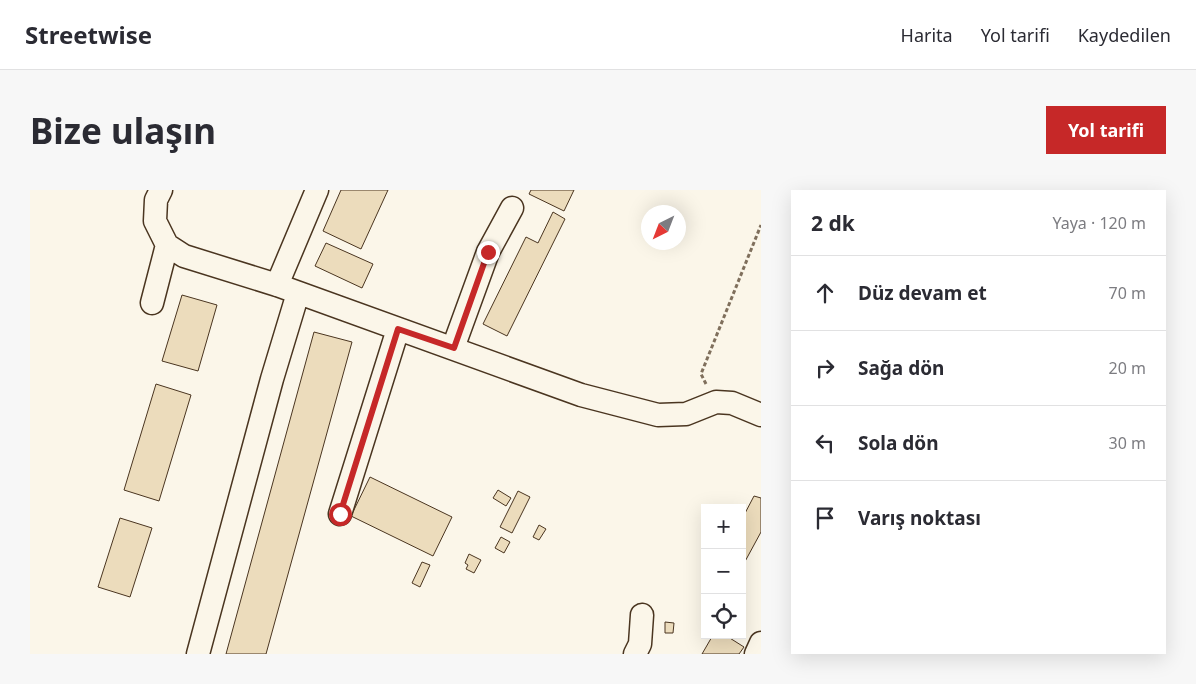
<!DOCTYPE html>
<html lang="tr">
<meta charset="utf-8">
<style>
body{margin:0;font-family:"Noto Sans",sans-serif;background:#f7f7f7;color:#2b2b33}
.controls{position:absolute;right:15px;bottom:15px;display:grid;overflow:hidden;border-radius:0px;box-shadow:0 5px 20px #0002}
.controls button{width:45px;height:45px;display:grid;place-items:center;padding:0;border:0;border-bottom:1px solid #e1e1e2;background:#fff;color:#2b2b33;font:25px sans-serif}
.compass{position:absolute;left:611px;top:15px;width:45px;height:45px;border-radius:50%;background:#fff;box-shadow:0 5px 20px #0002;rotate:222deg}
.stop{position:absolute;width:15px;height:15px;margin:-11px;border:4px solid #c62828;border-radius:50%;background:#fff}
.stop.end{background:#c62828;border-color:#fff;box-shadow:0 1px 5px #0008}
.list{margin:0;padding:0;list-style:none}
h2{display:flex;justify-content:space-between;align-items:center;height:65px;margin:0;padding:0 20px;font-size:21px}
h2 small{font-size:16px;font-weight:400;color:#7c7c81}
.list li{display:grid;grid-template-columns:32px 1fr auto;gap:15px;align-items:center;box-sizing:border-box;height:75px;padding:0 20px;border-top:1px solid #e1e1e2}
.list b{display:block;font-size:19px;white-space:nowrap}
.list em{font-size:16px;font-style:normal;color:#7c7c81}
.icon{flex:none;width:28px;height:28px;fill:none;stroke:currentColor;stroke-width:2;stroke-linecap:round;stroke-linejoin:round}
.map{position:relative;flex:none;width:731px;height:464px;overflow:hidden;border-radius:0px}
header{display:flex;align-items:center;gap:30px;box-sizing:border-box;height:70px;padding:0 25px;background:#fff;border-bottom:1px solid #e1e1e2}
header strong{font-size:24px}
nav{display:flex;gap:28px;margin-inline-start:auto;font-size:18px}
.intro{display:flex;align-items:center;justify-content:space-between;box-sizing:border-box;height:120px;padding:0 30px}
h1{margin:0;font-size:35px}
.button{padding:12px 22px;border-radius:0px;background:#c62828;color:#fff;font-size:18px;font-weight:700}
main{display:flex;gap:30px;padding:0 30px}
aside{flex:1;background:#fff;border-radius:0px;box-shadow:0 5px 20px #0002}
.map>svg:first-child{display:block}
</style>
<header>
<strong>Streetwise</strong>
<nav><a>Harita</a><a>Yol tarifi</a><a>Kaydedilen</a></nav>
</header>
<div class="intro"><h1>Bize ulaşın</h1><a class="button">Yol tarifi</a></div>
<main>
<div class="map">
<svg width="731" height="464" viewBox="0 0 731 464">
<rect width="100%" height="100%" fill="#fbf6e9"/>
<path fill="#ecdcbc" stroke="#4a3520" d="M311 0H358L331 59 293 41Z
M501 0H544L534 21 499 4Z
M523 22 535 29 477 146 453 134 496 47 508 53Z
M296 53 343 74 332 98 285 76Z
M152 105 187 115 168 181 132 171Z
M284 142 322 152 236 464H196Z
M126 194 161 205 129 311 94 300Z
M340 287 422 327 403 366 321 326Z
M468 300 481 308 476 316 463 308Z
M488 301 500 307 482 343 470 337Z
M724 306 731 308V342L712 377V329Z
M90 328 122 338 100 407 68 397Z
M509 335 516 339 509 350 503 347Z
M471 347 480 352 474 363 465 358Z
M439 364 451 370 444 383 436 379 438 375 435 373Z
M392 372 400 375 390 397 382 393Z
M635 432 644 433 643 443H635Z
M683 445H695L714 457 709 464H672Z"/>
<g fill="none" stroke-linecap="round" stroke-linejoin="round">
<g stroke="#4a3520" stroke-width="25">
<path id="minor" d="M131 0 126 10 125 31 137 55 154 66 247 95 551 205 628 225 656 224 686 212 702 213 731 225
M247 95 287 0
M122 113 137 55
M423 158 458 62 482 18
M310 324 368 139
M168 464 242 189 268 103
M605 464 610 454 612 425
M726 464 731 453"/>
</g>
<path stroke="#7f6f5c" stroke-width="3" stroke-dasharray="4 2.5" stroke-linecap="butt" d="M676 194 671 184 731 35"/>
<use href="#minor" stroke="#fbf6e9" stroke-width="22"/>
</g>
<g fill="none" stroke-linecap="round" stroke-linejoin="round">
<path stroke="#c62828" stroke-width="6" d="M310 324 368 139 424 158 458 62"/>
</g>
</svg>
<div class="controls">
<button>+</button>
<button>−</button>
<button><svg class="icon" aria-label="locate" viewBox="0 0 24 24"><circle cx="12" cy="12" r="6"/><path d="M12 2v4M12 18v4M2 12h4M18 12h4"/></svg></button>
</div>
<svg class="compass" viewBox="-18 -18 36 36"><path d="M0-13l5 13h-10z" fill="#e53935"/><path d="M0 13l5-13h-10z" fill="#7c7c81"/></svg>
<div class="stop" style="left:310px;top:324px"></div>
<div class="stop end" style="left:458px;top:62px"></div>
</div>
<aside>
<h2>2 dk<small>Yaya · 120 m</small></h2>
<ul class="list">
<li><svg class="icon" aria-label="ahead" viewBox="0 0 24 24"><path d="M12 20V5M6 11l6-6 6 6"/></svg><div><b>Düz devam et</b></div><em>70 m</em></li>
<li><svg class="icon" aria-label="right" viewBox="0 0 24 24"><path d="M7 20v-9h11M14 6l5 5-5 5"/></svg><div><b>Sağa dön</b></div><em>20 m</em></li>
<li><svg class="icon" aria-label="left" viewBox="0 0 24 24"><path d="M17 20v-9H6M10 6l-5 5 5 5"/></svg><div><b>Sola dön</b></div><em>30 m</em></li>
<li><svg class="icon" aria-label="arrive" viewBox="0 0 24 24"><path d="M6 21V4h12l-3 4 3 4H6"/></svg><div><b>Varış noktası</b></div></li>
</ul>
</aside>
</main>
